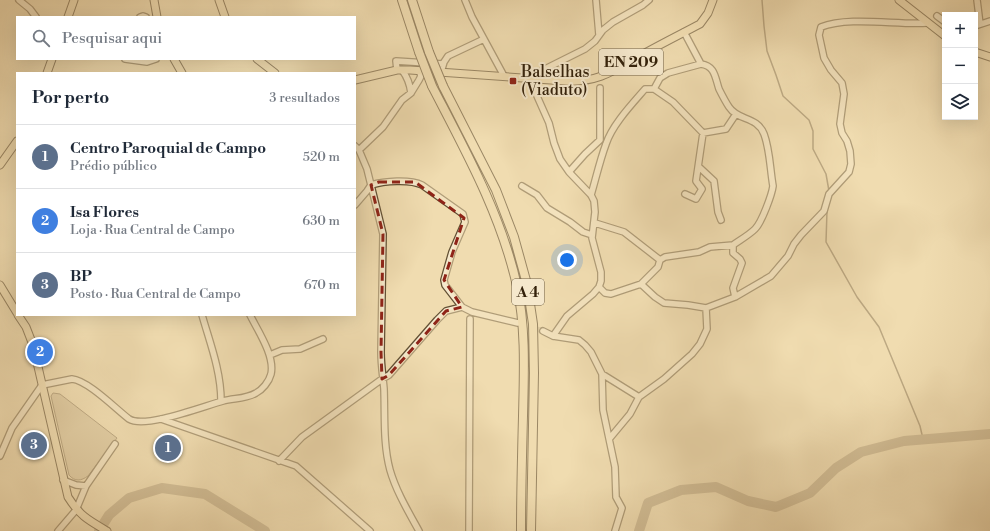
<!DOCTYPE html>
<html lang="pt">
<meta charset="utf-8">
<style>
body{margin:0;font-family:"Libre Bodoni",serif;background:#f2f2f3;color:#1f2937}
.controls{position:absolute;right:12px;top:12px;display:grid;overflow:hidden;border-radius:0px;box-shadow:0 4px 16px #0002}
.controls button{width:36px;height:36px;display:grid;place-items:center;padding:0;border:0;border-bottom:1px solid #e0e1e3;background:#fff;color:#1f2937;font:20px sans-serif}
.you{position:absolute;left:567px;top:260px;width:14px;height:14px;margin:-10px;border:3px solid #fff;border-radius:50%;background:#1a73e8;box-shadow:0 0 0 6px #1a73e833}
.badge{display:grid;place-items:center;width:26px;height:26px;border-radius:50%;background:#d93025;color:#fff;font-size:13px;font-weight:700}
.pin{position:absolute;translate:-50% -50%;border:2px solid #fff;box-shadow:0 1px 4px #0006}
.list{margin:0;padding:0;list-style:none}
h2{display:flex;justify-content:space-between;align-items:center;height:52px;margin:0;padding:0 16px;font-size:17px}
h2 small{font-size:13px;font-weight:400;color:#747a83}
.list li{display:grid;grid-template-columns:26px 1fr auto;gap:12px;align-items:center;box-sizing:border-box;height:64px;padding:0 16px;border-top:1px solid #e0e1e3}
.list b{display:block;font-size:15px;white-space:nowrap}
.list p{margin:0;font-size:13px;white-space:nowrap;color:#747a83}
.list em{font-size:13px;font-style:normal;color:#747a83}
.icon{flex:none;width:22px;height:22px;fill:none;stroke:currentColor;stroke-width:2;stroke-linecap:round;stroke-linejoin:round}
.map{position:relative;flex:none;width:990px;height:531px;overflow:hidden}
.search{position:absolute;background:#fff;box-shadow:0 4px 16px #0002;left:16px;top:16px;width:340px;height:44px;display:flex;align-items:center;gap:10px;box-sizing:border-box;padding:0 14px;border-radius:0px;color:#747a83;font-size:15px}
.panel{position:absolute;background:#fff;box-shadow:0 4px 16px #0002;left:16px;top:72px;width:340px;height:244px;border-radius:0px}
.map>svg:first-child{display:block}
</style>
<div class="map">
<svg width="990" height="531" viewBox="0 0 990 531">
<rect width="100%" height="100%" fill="#f0dcb0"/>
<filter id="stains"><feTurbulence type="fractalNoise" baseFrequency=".005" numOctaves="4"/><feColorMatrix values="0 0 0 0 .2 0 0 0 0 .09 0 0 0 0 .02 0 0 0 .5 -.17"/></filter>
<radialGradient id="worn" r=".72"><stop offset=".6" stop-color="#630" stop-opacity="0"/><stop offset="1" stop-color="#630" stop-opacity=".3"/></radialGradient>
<path fill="#d0bc94" stroke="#826e4f" d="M53 393 60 394 117 438 88 476C81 481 75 482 69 475L51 396Z"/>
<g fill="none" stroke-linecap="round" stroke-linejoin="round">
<path stroke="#7e6b4c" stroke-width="1.5" d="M762 0 764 26 767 51 776 75 783 96 809 120 813 131V149L826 174 829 191
M827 211 826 242 857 297 879 327 920 426 923 439"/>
<path stroke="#b09c78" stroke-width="10" d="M99 531 109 515 129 498 162 488 205 494 265 531
M639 531 648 503 681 490 716 487 748 501 776 507 810 493 836 468 861 452 904 441 990 434"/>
<path stroke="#cab78f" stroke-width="5.5" stroke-dasharray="5.5 3" stroke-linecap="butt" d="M520 324 543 331"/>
<g stroke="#625034" stroke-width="8">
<path id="minor" d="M19 0 30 9 36 17
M465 0 472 17 504 76
M596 0 599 35
M977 0 980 24
M937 16 945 22
M140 17 143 16 146 17
M975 26 990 21
M125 59 147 62 156 59
M701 64C715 66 715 77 719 89 722 95 725 101 729 107 738 121 757 116 764 134 770 150 770 169 773 186 772 194 762 222 755 229 749 235 740 240 733 245
M397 70 396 61 443 64
M402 70C408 78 410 84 411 93
M441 72 444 62 448 56 484 39
M654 89 673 102 703 133 696 181 702 189 696 199 685 194
M703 133 726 129 736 114
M355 146 359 150 367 169 383 234 381 352C381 365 383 377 384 389 385 416 383 444 390 470 396 491 408 511 419 531
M359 150 383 127 402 100 411 93 419 80 421 76 419 70
M699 167 714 181 718 212 721 220
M569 172 585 154 600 140V88
M371 185C384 181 410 179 422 185L463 214 465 222 452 252 444 280 445 285 462 307 472 312 518 323
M522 186 537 195 547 208 570 222 583 232 592 235
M591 195C596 178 600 160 606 144 612 125 632 104 645 89H654L660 78 668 73 701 64 684 32
M355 205 367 191 371 185
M595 223 624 232 660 260 665 257 699 252 710 247 733 245
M733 245V253L740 259 742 263 733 288 735 297
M641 284 658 267 660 260
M599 287 605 293 611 294 641 284 655 297 664 303 688 305 706 308 735 297 771 276 788 256 794 244 801 235 824 211 829 194 849 172 851 164 850 151 847 141 842 133 840 124 844 94 842 83 831 70 824 58 819 35 821 27C849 16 896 25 927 23
M202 315C210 343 221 371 221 401
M543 331 553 336 579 340 585 345 591 352 602 374 603 410 615 467 616 497 622 508 615 531
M553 336 567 316 593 294 599 287 601 281V272L592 238 595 212 594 201 591 195 569 172 560 159 554 143 549 123 529 78 547 68 585 49 595 41 603 30 613 22 643 5 649 0
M270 355 282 350 300 349 323 339
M602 374 639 397
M161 419 296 466 370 531
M610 438 630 414 639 397 664 379 692 354 700 344 707 329 706 308
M0 456 12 428 42 385 72 379C87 380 116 409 129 419 145 429 204 406 223 401 234 398 246 399 256 393 262 390 269 382 271 374 275 356 258 331 250 315
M279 461 302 437 382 379 389 375 437 320 446 311 462 307
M63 480 76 485 86 486
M58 531 76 510 86 486 115 444
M469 531 470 319"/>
</g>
<g stroke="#33210a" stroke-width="9">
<path id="major" d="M154 0 157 17
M219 0 225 17
M899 0 945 36
M68 17 74 0
M975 52 990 57
M174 59 182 73
M257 59 275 73
M47 73 52 59
M355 80 397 70H410L565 81C600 83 616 69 645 53 663 43 681 34 700 24L708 13 713 0
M0 165 17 141
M0 285 17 313
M18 315 26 327 33 345 68 497C80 516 88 520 107 531"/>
</g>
<g stroke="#33210a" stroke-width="10">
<path id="highway" d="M402 0 419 52
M412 0 429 52
M432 86C465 150 501 214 517 286 526 328 524 373 523 416 522 454 521 493 521 531
M443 86 496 190 514 237 527 284 533 324 534 373 531 531"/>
</g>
<use href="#minor" stroke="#f5e8cc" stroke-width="5.5"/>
<use href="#major" stroke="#f0dcb0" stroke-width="7"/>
<use href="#highway" stroke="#f0dcb0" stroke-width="8"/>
<g stroke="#33210a" stroke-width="10" stroke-linecap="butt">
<path id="highway-bridge" d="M419 52 432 86
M429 52 443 86"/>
</g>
<use href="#highway-bridge" stroke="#f0dcb0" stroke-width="8"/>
</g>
<path d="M0 0H990V531H0ZM379 182H415L464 218 444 280 462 307 446 311 389 375 382 379 381 352 383 234 371 185Z" fill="#f0dcb0" fill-opacity=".55" fill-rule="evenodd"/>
<path fill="none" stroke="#8f2418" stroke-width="3" stroke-dasharray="8 5" stroke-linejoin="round" d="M379 182H415L464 218 444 280 462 307 446 311 389 375 382 379 381 352 383 234 371 185Z"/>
<rect fill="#8f2418" stroke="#f5e8cc" stroke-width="1.5" x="509" y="77" width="8" height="8" rx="2"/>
<g text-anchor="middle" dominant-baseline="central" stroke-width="4" stroke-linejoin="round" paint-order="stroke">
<g fill="#f5e8cc" stroke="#6d5d44" stroke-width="1">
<rect x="599" y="49" width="64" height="26" rx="3"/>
<rect x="512" y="279" width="32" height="26" rx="3"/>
</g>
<g font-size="15" font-weight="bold" fill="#33210a">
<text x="631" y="62">EN 209</text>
<text x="528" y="292">A 4</text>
</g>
<g font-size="16" fill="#33210a" stroke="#f5e8cc" text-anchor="start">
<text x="521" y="72">Balselhas<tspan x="521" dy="18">(Viaduto)</tspan></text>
</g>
</g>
<rect width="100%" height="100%" filter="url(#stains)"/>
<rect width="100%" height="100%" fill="url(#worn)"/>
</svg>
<div class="controls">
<button>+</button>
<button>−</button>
<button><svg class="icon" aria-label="layers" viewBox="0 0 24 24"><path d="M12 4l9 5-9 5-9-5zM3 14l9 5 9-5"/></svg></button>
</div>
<div class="you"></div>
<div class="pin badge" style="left:168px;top:448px;background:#5c6f8a">1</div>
<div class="pin badge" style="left:40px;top:352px;background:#3f7fe0">2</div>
<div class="pin badge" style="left:34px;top:445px;background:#5c6f8a">3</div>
<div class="search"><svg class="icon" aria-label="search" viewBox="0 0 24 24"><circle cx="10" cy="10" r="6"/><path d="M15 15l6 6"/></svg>Pesquisar aqui</div>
<section class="panel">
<h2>Por perto<small>3 resultados</small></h2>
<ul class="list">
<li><span class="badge" style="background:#5c6f8a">1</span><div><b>Centro Paroquial de Campo</b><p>Prédio público</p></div><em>520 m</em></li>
<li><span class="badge" style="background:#3f7fe0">2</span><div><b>Isa Flores</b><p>Loja · Rua Central de Campo</p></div><em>630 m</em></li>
<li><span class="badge" style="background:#5c6f8a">3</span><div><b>BP</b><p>Posto · Rua Central de Campo</p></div><em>670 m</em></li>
</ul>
</section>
</div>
